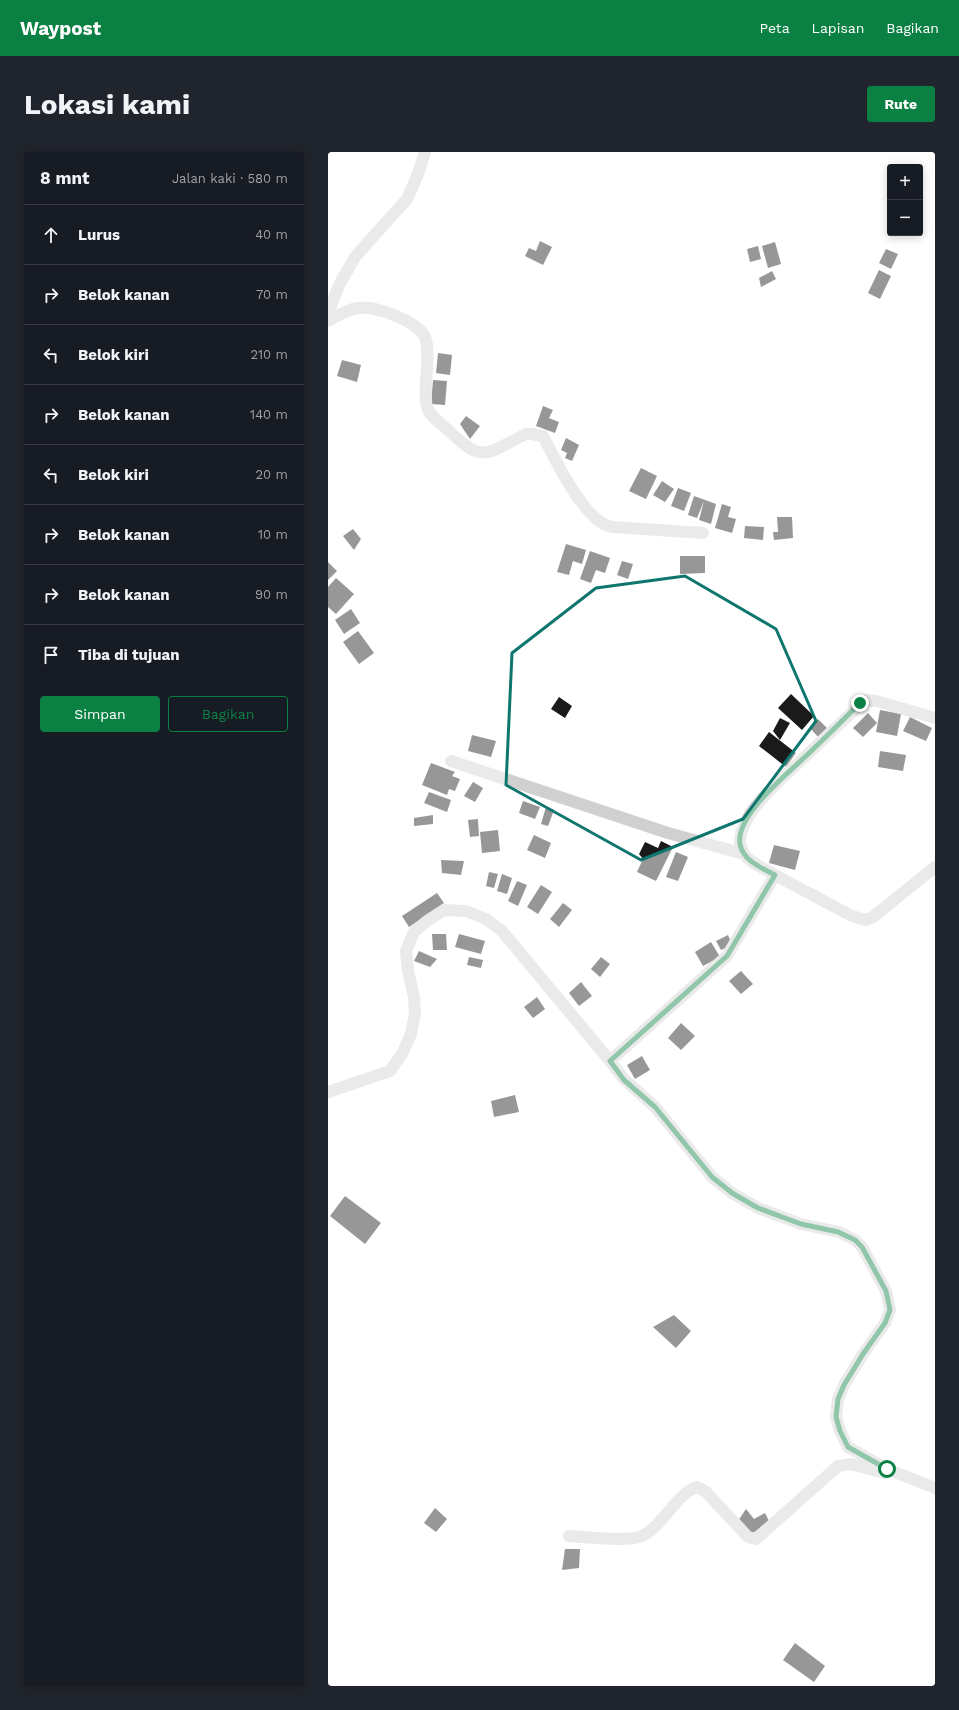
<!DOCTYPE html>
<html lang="id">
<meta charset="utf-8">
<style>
body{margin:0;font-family:"Work Sans",sans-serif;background:#20242c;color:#f1f3f6}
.controls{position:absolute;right:12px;top:12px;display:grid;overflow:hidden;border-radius:4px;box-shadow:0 2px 10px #0003}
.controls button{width:36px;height:36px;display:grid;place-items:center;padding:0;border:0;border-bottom:1px solid #363941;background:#171b24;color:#f1f3f6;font:20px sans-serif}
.stop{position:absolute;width:12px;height:12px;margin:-9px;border:3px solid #0b8043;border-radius:50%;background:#fff}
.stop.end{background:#0b8043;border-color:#fff;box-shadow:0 1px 4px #0008}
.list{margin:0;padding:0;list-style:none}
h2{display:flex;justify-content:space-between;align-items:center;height:52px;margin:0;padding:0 16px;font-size:17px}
h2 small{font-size:13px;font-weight:400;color:#9ea1a6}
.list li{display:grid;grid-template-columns:26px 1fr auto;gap:12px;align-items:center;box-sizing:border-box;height:60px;padding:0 16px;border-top:1px solid #363941}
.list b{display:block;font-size:15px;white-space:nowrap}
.list em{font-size:13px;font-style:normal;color:#9ea1a6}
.actions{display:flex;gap:8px;padding:12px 16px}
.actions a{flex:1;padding:9px 0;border:1px solid #0b8043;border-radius:4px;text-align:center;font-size:14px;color:#0b8043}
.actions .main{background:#0b8043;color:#fff}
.icon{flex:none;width:22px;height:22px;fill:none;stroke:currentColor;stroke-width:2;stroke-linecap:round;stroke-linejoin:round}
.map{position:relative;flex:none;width:607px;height:1534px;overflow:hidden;border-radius:4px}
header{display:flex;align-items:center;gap:24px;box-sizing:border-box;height:56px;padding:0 20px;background:#0b8043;color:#fff}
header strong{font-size:19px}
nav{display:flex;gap:22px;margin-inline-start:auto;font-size:14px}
.intro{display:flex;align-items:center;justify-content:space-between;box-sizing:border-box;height:96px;padding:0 24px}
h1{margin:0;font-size:28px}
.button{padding:10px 18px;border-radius:4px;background:#0b8043;color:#fff;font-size:14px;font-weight:700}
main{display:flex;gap:24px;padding:0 24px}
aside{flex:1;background:#171b24;border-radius:4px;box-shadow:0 2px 10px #0003}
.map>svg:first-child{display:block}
</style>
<header>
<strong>Waypost</strong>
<nav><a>Peta</a><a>Lapisan</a><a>Bagikan</a></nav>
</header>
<div class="intro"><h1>Lokasi kami</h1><a class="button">Rute</a></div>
<main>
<aside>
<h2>8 mnt<small>Jalan kaki · 580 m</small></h2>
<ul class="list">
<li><svg class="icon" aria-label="ahead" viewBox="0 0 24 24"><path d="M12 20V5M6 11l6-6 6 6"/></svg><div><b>Lurus</b></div><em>40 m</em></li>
<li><svg class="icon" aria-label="right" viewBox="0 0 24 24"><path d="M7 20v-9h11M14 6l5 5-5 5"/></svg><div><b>Belok kanan</b></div><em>70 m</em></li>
<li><svg class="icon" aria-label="left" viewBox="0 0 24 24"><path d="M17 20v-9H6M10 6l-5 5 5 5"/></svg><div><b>Belok kiri</b></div><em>210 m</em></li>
<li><svg class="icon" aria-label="right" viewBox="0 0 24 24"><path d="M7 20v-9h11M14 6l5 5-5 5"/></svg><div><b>Belok kanan</b></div><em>140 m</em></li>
<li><svg class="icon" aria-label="left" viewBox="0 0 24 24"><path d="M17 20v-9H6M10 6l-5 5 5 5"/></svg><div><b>Belok kiri</b></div><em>20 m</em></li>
<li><svg class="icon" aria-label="right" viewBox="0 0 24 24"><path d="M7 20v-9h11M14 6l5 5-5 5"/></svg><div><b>Belok kanan</b></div><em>10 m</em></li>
<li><svg class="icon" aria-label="right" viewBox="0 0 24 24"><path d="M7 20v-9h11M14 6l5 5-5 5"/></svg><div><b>Belok kanan</b></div><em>90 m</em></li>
<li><svg class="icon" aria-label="arrive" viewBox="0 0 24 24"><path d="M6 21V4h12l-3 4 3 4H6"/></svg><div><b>Tiba di tujuan</b></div></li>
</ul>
<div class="actions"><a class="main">Simpan</a><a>Bagikan</a></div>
</aside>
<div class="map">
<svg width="607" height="1534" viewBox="0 0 607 1534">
<rect width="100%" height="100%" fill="#fff"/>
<path fill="#1a1a1a" d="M212 89 224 95 215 113 197 104 201 96 208 99Z
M447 90 453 112 440 116 434 94Z
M430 94 433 107 422 110 419 97Z
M558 97 570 102 563 117 551 111Z
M551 118 563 124 552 147 540 141Z
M444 119 448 127 433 135 431 126Z
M110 201 124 203 122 223 108 221Z
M14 208 33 213 29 230 9 224Z
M105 228 119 229 117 253 103 252Z
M215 254 225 258 221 266 231 270 227 281 208 274Z
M138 264 152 274 142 287 132 272Z
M238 286 251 293 244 309 237 306 239 301 233 298Z
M313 316 329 324 318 347 301 339Z
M334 329 346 337 337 350 325 343Z
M350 336 363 341 356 359 343 354Z
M366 344 388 352 383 372 371 368 376 349 369 366 360 363Z
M394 352 403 355 400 365 408 367 404 381 387 376Z
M449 365H464L465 386 446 388 445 380H450Z
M417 374 436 375 435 388 416 386Z
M25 377 33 387 26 398 15 384Z
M238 392 258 398 254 412 245 409 241 423 229 420Z
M262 399 282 406 277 421 268 418 263 431 252 427Z
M352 404H377V421L352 422Z
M294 409 305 412 300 427 289 423Z
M0 410 9 419 0 428Z
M8 426 26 442 8 462 0 455V435Z
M23 457 32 471 16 482 7 468Z
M30 479 46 501 31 512 15 490Z
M463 542 486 564 474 578 450 556Z
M231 545 244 554 237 566 223 557Z
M552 558 573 562 569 584 548 580Z
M540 561 549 571 535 585 525 576Z
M582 565 604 576 598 589 575 579Z
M452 566 462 571 452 588 445 579Z
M490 567 500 577 491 586 482 576Z
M441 580 468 601 458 615 431 594Z
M144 583 168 589 163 605 140 599Z
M552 599 578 603 575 619 550 615Z
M103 611 127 620 124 624 132 627 127 639 121 637 119 643 94 633Z
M145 630 155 636 147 650 136 644Z
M101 640 123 648 119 660 96 651Z
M195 649 212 655 207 667 191 661Z
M218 655 226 658 220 674 213 672Z
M105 663V672L86 674V666Z
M150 667 151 684 142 685 140 668Z
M170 678 172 699 154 701 152 680Z
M206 683 223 691 217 706 199 698Z
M333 689 345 695 328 729 309 720 315 707 311 702 317 690 330 696Z
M446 693 472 699 467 718 441 711Z
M348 700 360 705 350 729 338 725Z
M113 708 136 709 133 723 114 721Z
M161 720 170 722 166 736 158 734Z
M174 722 184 726 179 742 169 739Z
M189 729 199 733 190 754 180 749Z
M213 733 224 740 210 762 199 755Z
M109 741 116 751 81 775 74 764Z
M235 751 244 758 231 775 222 767Z
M104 782H118L119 798H105Z
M131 782 157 789 153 802 127 795Z
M400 783 404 793 393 798 388 789Z
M383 790 392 805 375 814 367 800Z
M91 799 109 807 102 815 86 809Z
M141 805 155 808 153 816 139 813Z
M273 805 282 812 272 825 263 817Z
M413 819 425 832 413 842 401 829Z
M253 830 264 844 251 854 241 841Z
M209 845 217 857 205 866 196 855Z
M353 871 367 884 353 898 340 886Z
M314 904 322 918 307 927 299 913Z
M187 943 191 960 166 965 163 949Z
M17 1044 53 1071 37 1092 2 1064Z
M346 1163 363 1179 348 1196 325 1175Z
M107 1356 119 1367 108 1380 96 1371Z
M418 1357 426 1367 437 1361 441 1369 424 1382 410 1369Z
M237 1397H252L251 1416 234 1418Z
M467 1491 497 1514 486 1530 455 1508Z"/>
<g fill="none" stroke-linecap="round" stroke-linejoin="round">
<path stroke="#d0d0d0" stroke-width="12" d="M0 161 11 133 27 105 79 47 90 22 97 0
M0 169C9 164 20 157 30 156 47 153 91 170 97 185 104 203 94 236 99 255 102 264 112 271 119 277 155 312 156 303 198 282H203L215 284C227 307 258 373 285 375L375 381
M123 609 340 681 416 702
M447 723C438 717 423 712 416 702 401 679 434 646 449 631L537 548 548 549 607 566
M282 909 296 927 327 955 384 1025 404 1041 430 1056 473 1072 511 1080 527 1088 534 1095 558 1139 562 1158 557 1171 535 1202 516 1233 510 1247 508 1265 512 1279 520 1295 559 1317 607 1336
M0 940 62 919 74 902 83 882 87 861 86 845 80 819 78 799 86 780 99 769 116 758 138 759 158 767 174 779 282 909 399 804 447 723 524 764 538 768 545 765 607 715
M241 1384C255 1385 303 1390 314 1384 334 1375 349 1341 369 1335L378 1340 420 1385 428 1387 510 1314 523 1312 556 1321"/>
</g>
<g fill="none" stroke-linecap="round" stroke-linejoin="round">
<path stroke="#0b8043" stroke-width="5" d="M532 551C514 569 496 587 478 604 459 622 407 664 412 692 415 709 434 716 447 723L399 804 282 909 296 928 327 955 384 1025 404 1041 430 1056 473 1072 510 1080 527 1088 534 1095 558 1139 562 1158 557 1171 535 1202 516 1233 510 1247 508 1265 512 1279 520 1295 559 1317"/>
</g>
<path d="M0 0H607V1534H0ZM357 424 448 477 488 569 415 667 313 708 178 633 184 501 268 436Z" fill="#fff" fill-opacity=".55" fill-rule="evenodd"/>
<path fill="none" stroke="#0f766e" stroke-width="3" stroke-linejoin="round" d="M357 424 448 477 488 569 415 667 313 708 178 633 184 501 268 436Z"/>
</svg>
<div class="controls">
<button>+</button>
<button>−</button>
</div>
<div class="stop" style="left:559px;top:1317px"></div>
<div class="stop end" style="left:532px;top:551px"></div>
</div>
</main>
